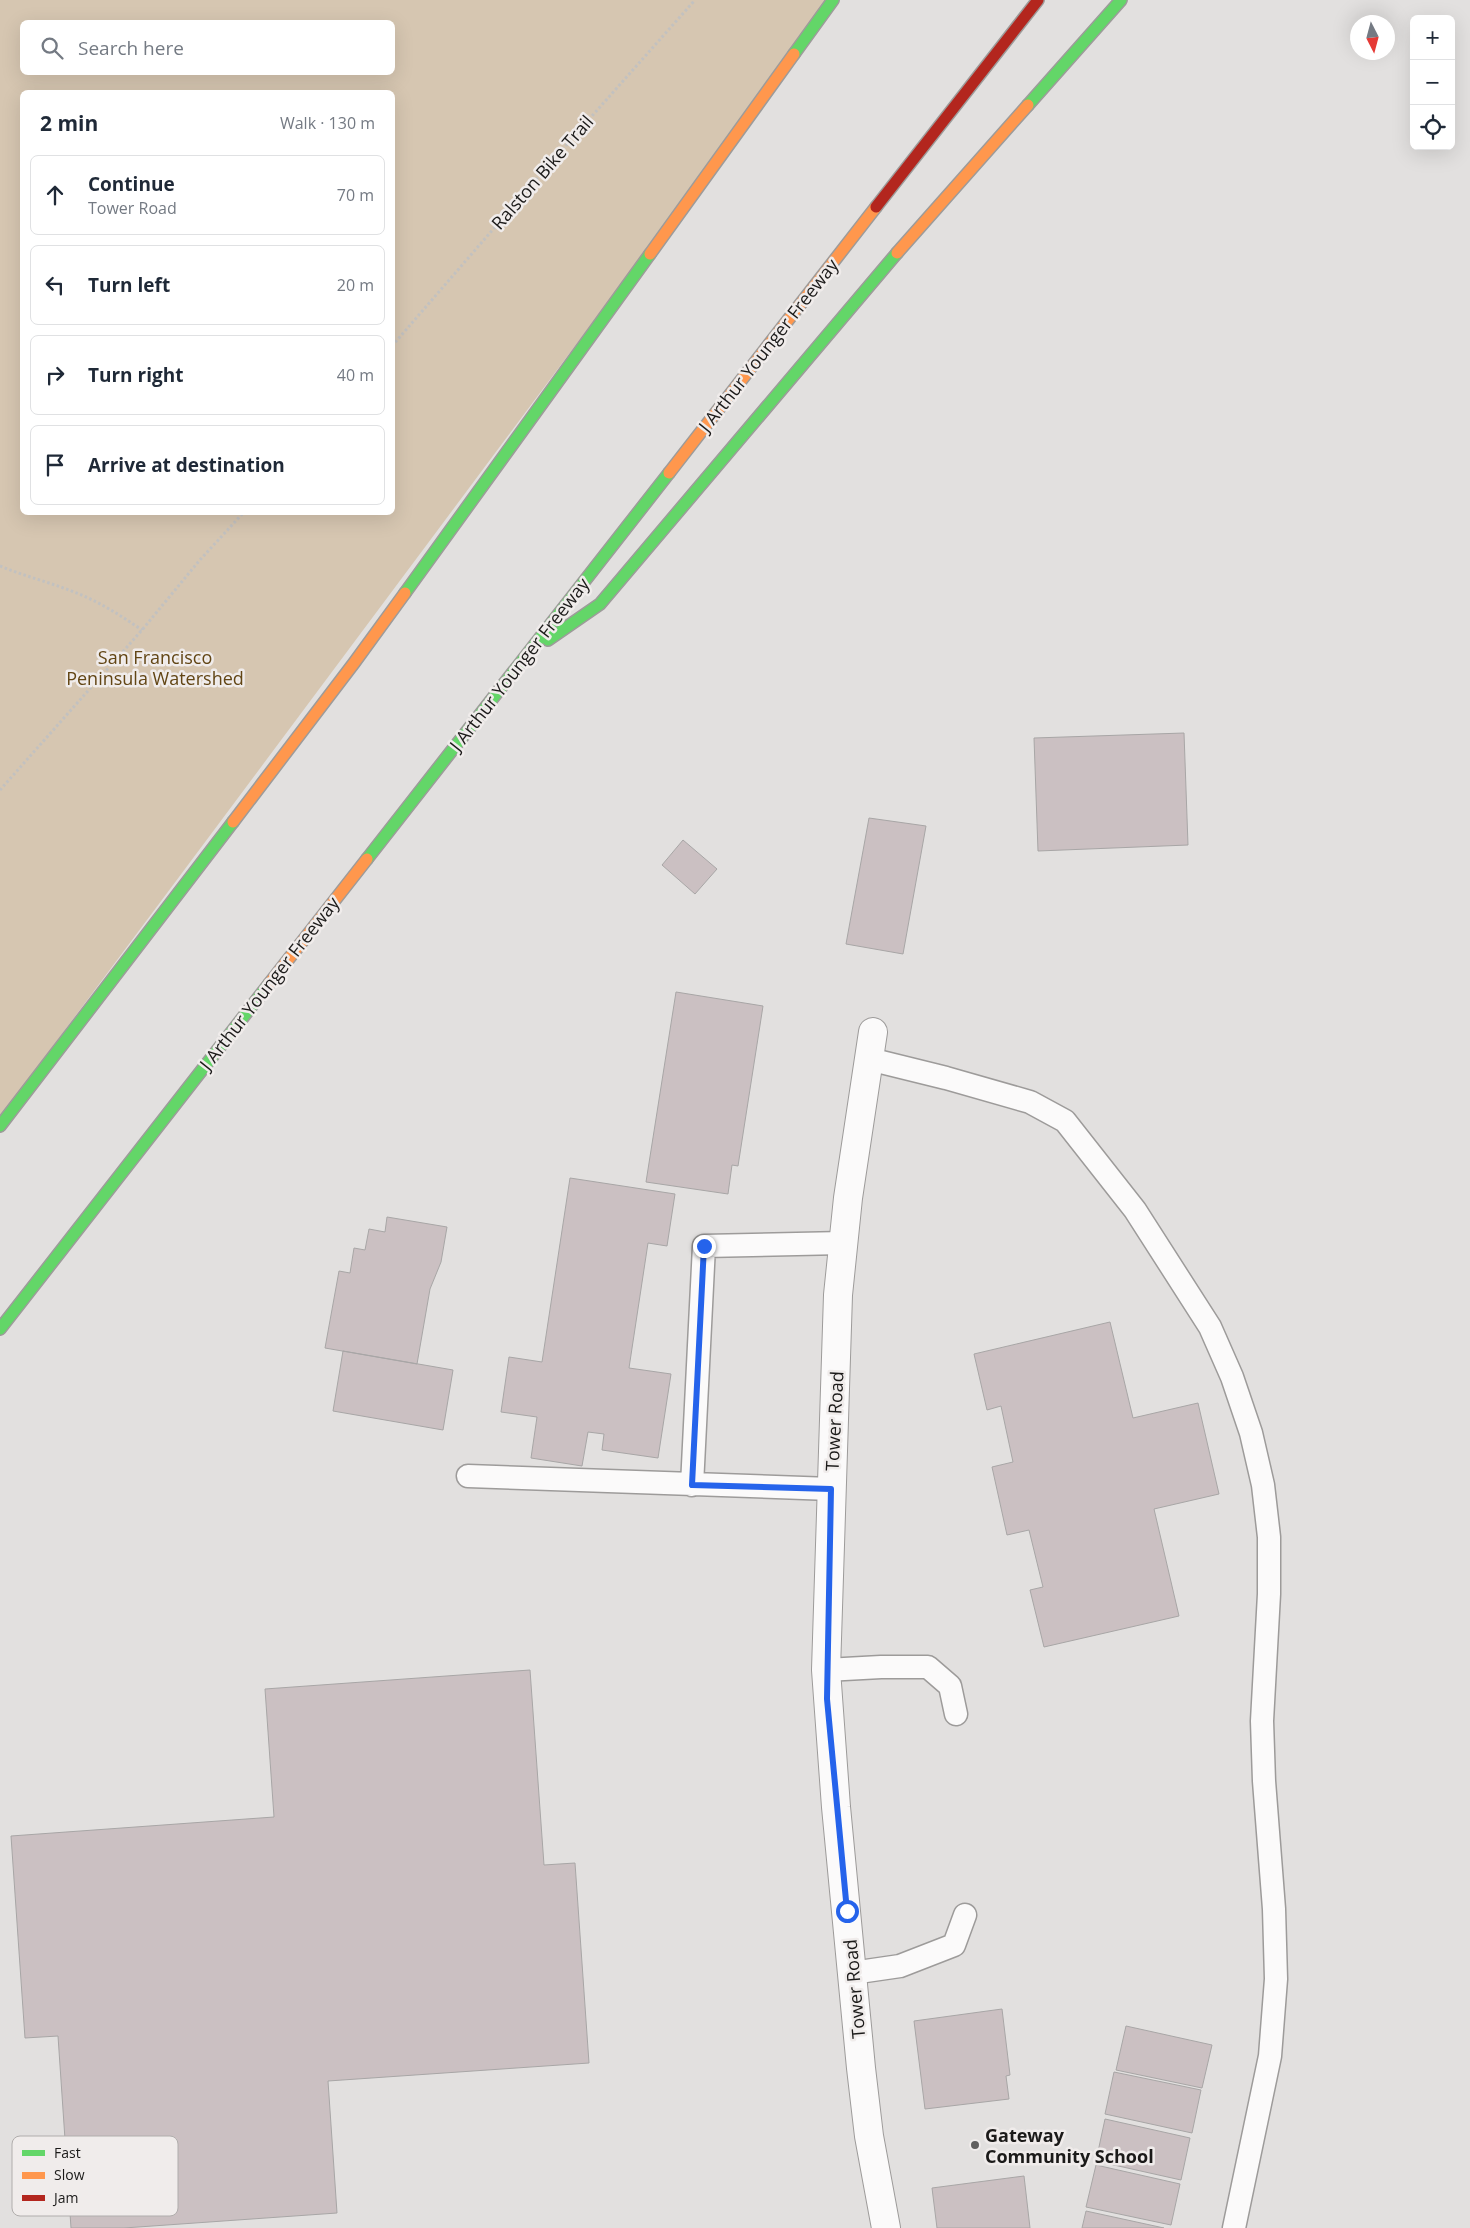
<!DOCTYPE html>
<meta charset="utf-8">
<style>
body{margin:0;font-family:"Open Sans",sans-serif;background:#f2f2f3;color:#1f2937}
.controls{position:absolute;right:15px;top:15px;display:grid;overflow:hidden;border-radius:8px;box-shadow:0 5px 20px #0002}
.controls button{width:45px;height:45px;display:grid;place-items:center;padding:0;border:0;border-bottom:1px solid #e0e1e3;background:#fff;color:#1f2937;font:25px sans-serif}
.compass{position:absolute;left:1350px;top:15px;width:45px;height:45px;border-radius:50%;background:#fff;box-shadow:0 5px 20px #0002;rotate:174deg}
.stop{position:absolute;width:15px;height:15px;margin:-11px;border:4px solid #2563eb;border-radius:50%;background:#fff}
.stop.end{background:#2563eb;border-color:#fff;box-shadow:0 1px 5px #0008}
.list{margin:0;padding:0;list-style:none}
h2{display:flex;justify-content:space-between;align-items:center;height:65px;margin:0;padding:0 20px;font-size:21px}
h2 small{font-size:16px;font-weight:400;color:#747a83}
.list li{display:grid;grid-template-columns:32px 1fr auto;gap:15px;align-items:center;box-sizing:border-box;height:80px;margin:0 10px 10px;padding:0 10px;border:1px solid #e0e1e3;border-radius:8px}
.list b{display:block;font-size:19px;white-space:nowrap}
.list p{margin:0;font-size:16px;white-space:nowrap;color:#747a83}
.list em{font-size:16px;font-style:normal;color:#747a83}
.icon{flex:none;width:28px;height:28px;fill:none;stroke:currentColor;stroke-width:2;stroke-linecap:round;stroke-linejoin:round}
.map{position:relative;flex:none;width:1470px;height:2228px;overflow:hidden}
.search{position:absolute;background:#fff;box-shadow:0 5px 20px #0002;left:20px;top:20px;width:375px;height:55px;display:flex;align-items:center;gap:12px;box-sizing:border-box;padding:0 18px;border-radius:8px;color:#747a83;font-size:19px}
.panel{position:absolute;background:#fff;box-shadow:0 5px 20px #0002;left:20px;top:90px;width:375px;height:425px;border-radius:8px}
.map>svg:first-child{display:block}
</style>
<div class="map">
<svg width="1470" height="2228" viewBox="0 0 1470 2228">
<rect width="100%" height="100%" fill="#e2e0df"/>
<path fill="#d6c6b1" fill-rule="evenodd" d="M0 0H833L0 1117ZM22 22H392V72H22ZM22 92H392V512H22Z"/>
<path fill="#cbc0c2" stroke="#a8a6a6" d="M1184 733 1188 845 1038 851 1034 738Z
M869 818 926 826 903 954 846 944Z
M683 840 717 869 695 894 662 865Z
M676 992 763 1006 738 1166 732 1165 728 1194 646 1182Z
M570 1178 675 1194 667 1246 648 1243 629 1368 671 1374 658 1458 602 1450 604 1434 588 1432 582 1466 531 1458 537 1417 501 1412 509 1357 542 1362Z
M387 1217 447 1227 441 1262 430 1289 417 1364 325 1348 339 1271 350 1273 354 1248 365 1250 369 1229 385 1232Z
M1110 1322 1133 1418 1198 1403 1219 1494 1154 1509 1179 1616 1044 1647 1030 1590 1043 1587 1029 1530 1007 1535 992 1467 1013 1462 1001 1406 987 1410 974 1354Z
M343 1351 453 1370 443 1430 333 1411Z
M530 1670 544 1865 575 1863 589 2063 328 2081 337 2213 124 2228H71L58 2036 25 2038 11 1836 274 1817 265 1689Z
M1002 2009 1010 2075 1006 2076 1009 2099 925 2109 914 2021Z
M1126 2026 1212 2045 1202 2088 1116 2070Z
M1114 2072 1201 2090 1192 2133 1105 2114Z
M1105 2119 1190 2138 1181 2180 1096 2161Z
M1096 2165 1180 2184 1171 2225 1086 2207Z
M1024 2176 1030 2228H937L932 2188Z
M1086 2211 1164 2228H1082Z"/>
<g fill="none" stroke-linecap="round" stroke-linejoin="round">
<g stroke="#9d9b9a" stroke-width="25">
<path id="lane" d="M869 1059 946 1078 1030 1102 1065 1121 1135 1210 1210 1327 1232 1377 1251 1433 1263 1485 1269 1537V1594L1262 1721 1264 1781 1274 1909 1276 1979 1270 2056 1234 2228
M468 1476 831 1489
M692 1485 704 1246 843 1243
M826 1670 881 1667H928L950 1686 956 1714
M852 1973 900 1966 954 1945 965 1915"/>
</g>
<g stroke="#9d9b9a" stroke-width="30">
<path id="street" d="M873 1032 848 1198 838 1295 826 1670 836 1807 861 2068 869 2136 886 2228"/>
</g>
<g stroke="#9d9b9a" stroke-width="14">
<path id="fast" d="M794 54 833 0
M1028 105 1121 0
M405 593 650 254
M548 640 600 604 897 253
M367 859 669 473
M0 1126 233 822
M0 1329 269 984"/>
</g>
<g stroke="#9d9b9a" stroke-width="14">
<path id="slow" d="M897 253 1028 105
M650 254 794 54
M669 473 876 207
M233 822 354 663 405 593
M269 984 367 859"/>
</g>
<g stroke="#9d9b9a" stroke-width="14">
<path id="jam" d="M876 207 1038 0"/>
</g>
<path stroke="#c2c1c0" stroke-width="3" stroke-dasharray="2.5 2.5" stroke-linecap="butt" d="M392 346 560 152 695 0
M0 566C24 576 49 582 74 592 98 601 120 615 142 630
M0 790 142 630 199 561 244 512"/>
<use href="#lane" stroke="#fbfafa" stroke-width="22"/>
<use href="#street" stroke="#fbfafa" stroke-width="28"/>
<use href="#fast" stroke="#63d668" stroke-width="11"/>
<use href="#slow" stroke="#ff974d" stroke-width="11"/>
<use href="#jam" stroke="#b3261e" stroke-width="11"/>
</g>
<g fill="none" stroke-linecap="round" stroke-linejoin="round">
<path stroke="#2563eb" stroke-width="6" d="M704 1246 692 1485 831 1489 827 1699 847 1911"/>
</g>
<circle fill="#615f5e" stroke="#f0eceb" stroke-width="2" cx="975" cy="2145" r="5"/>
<g text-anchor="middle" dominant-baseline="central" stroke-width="5" stroke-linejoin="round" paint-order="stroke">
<g font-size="18" fill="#1b1a19" stroke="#f0eceb">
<text transform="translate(542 172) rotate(-49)">Ralston Bike Trail</text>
<text transform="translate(768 345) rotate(-52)">J Arthur Younger Freeway</text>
<text transform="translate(519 664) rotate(-52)">J Arthur Younger Freeway</text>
<text transform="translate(269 983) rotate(-52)">J Arthur Younger Freeway</text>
<text transform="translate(834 1421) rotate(-87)">Tower Road</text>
<text transform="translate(854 1989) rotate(-95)">Tower Road</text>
</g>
<g font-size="18" fill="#624514" stroke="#f0eceb">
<text x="155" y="657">San Francisco<tspan x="155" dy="21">Peninsula Watershed</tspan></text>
</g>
<g font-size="18" font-weight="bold" fill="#1b1a19" stroke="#f0eceb" text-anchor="start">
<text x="985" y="2135">Gateway<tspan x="985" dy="21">Community School</tspan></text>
</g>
</g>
<rect x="12" y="2136" width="166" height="80" rx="8" fill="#f0eceb" stroke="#b0adac" stroke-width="1"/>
<rect x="22" y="2150" width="23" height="6" fill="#63d668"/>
<rect x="22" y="2172" width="23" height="7" fill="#ff974d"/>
<rect x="22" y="2195" width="23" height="6" fill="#b3261e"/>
<g font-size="14" fill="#1b1a19">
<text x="54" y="2158">Fast</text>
<text x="54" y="2180">Slow</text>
<text x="54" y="2203">Jam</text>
</g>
</svg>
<div class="controls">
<button>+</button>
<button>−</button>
<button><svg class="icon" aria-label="locate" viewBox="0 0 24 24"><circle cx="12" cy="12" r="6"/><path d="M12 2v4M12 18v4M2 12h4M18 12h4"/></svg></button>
</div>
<svg class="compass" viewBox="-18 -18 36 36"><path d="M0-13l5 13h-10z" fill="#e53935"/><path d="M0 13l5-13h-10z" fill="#747a83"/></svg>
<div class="stop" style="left:847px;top:1911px"></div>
<div class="stop end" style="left:704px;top:1246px"></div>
<div class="search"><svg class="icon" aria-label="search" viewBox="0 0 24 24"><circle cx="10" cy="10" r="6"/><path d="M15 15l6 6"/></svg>Search here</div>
<section class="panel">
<h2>2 min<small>Walk · 130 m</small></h2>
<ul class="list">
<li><svg class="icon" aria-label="ahead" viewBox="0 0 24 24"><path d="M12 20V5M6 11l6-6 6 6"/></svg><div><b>Continue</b><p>Tower Road</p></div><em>70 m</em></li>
<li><svg class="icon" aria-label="left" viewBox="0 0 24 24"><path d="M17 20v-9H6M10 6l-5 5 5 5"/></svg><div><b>Turn left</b></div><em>20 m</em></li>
<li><svg class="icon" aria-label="right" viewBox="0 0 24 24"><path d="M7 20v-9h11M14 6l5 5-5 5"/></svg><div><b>Turn right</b></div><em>40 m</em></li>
<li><svg class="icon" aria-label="arrive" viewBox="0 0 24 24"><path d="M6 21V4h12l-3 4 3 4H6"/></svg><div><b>Arrive at destination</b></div></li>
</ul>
</section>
</div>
